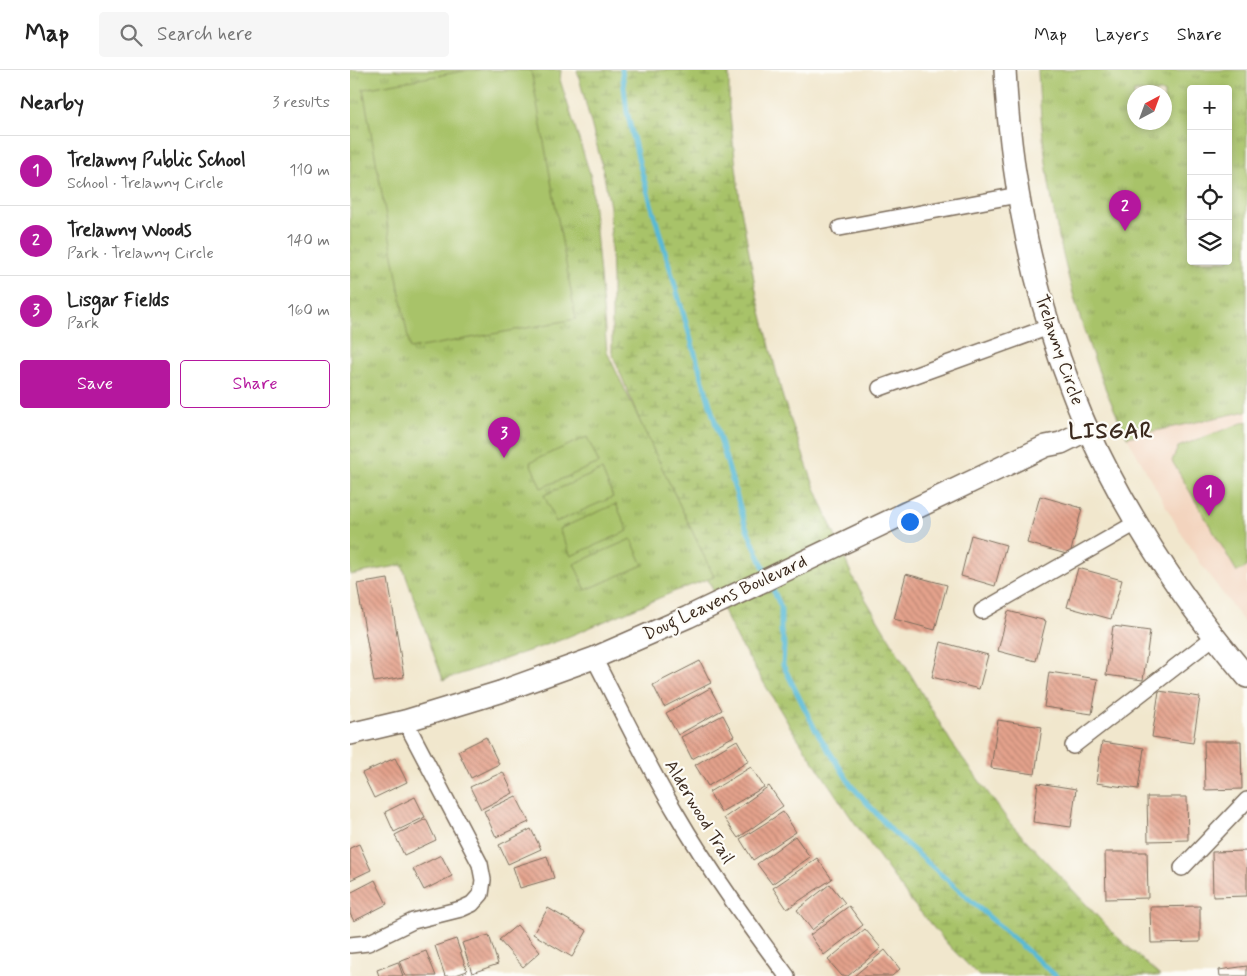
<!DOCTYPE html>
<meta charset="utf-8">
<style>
body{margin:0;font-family:Mynerve,sans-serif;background:#f6f6f6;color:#222}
.controls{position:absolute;right:15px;top:15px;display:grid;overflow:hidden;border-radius:5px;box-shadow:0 2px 8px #0003}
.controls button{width:45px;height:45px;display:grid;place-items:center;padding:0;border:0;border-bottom:1px solid #e0e0e0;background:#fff;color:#222;font:25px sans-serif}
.compass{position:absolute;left:777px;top:15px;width:45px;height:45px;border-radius:50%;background:#fff;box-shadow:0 2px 8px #0003;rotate:41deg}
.you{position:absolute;left:559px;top:451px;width:18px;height:18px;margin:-12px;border:4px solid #fff;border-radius:50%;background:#1a73e8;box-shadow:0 0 0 8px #1a73e833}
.badge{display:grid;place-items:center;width:32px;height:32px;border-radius:50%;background:#b5179e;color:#fff;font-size:16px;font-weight:700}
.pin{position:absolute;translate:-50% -41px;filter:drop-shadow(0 1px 2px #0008)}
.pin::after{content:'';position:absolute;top:26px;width:18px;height:15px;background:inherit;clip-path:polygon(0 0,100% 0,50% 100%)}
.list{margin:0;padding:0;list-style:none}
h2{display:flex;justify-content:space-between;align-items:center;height:65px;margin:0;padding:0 20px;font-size:21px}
h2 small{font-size:16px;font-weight:400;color:#767676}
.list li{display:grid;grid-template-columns:32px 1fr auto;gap:15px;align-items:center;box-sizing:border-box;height:70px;padding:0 20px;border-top:1px solid #e0e0e0}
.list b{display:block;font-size:19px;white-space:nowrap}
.list p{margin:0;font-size:16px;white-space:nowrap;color:#767676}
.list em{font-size:16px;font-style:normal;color:#767676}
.actions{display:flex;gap:10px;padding:15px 20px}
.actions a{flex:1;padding:11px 0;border:1px solid #b5179e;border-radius:5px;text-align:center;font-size:18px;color:#b5179e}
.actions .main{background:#b5179e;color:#fff}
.icon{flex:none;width:28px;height:28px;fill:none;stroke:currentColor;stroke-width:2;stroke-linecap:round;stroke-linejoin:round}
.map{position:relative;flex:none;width:897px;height:906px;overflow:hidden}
header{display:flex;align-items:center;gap:30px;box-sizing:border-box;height:70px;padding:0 25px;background:#fff;border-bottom:1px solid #e0e0e0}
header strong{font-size:24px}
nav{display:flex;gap:28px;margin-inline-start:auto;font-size:18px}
.search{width:350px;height:45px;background:#f6f6f6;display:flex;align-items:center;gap:12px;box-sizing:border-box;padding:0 18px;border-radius:5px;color:#767676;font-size:19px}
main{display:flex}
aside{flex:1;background:#fff}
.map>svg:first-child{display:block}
</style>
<header>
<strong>Map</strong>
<div class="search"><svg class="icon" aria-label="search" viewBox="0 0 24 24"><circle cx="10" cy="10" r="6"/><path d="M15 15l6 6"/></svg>Search here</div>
<nav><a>Map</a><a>Layers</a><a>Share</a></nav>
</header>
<main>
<aside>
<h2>Nearby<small>3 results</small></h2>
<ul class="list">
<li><span class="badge">1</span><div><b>Trelawny Public School</b><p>School · Trelawny Circle</p></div><em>110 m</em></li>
<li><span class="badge">2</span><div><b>Trelawny Woods</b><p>Park · Trelawny Circle</p></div><em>140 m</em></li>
<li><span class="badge">3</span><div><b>Lisgar Fields</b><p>Park</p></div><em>160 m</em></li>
</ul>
<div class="actions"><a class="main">Save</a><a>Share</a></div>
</aside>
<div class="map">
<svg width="897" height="906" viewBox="0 0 897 906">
<defs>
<pattern id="wetland-marsh" width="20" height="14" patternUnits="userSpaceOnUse" patternTransform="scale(1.25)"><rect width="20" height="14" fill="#a8c369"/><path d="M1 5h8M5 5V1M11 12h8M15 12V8" fill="none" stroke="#8a9f56"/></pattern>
<pattern id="park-tufts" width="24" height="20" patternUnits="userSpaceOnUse" patternTransform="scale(1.25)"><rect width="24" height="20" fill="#a8c369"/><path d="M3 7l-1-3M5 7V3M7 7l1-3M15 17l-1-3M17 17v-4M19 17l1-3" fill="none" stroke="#8a9f56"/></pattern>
<pattern id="building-back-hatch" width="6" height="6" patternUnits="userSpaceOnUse" patternTransform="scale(1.25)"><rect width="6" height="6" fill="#e4a28c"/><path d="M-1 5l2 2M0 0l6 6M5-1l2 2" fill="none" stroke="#ba8472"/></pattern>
</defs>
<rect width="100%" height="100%" fill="#fdfcf7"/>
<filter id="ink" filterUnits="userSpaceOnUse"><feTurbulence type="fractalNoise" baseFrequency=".02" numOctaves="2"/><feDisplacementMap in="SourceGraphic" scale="10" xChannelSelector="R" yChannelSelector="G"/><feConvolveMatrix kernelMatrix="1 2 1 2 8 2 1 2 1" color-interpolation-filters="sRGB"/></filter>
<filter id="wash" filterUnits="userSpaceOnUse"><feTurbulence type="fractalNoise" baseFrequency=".0096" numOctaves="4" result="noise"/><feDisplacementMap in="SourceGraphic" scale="20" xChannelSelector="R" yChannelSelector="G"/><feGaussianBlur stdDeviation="1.12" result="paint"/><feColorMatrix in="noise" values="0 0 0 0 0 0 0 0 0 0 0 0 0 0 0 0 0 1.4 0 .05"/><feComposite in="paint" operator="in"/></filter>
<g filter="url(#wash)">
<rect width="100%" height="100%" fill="#f1e7cd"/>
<path fill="#f3d4be" d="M897 341V556L853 497 831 463 777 367Z"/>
<path fill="url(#wetland-marsh)" stroke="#727644" d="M227 0H379V37L391 139 407 226 433 328 465 418 503 508 601 672 660 753 764 864 810 906H629L601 878 560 830 502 749 441 658 388 570 340 474 262 283V209L260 137 252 95Z"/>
<path fill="url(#park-tufts)" stroke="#727644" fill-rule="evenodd" d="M0 0H211L210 10 241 107 257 282 364 507 328 520 208 571 93 610 52 495 0 505Z
M688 0H897V341L777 367C722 254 693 125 688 0ZM841 19H878V191H841ZM784 22H814V52H784Z"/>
<path fill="#a8c369" stroke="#727644" d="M119 0H181L226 249 60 279 13 19Z
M897 351V497L887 502 822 391 828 377Z
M237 367 249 393 191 418 180 392Z
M252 400 263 427 206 452 194 425Z
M266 434 278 461 221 486 209 459Z
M281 469 293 495 236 520 224 494Z"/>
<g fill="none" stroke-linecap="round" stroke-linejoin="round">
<path stroke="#58bad6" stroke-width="5" d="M272 0 277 42 290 96 395 454 416 503
M420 513 431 537V561L434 573 433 595 465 659 501 715 542 761 706 906"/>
</g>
<g id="blocks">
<path fill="url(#building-back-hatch)" d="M690 426 732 438 720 485 677 473Z
M621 465 656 475 645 516 611 506Z
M728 498 772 510 761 549 717 537Z
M556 504 597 515 585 560 544 549Z
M38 509 54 607 24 612 7 514Z
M658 541 696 551 686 591 648 581Z
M763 556 800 561 793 610 756 605Z
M591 572 638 585 629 619 582 607Z
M350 591 361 613 314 637 303 615Z
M699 602 748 609 742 644 694 637Z
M360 618 372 640 328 665 316 643Z
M809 621 850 627 843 673 802 667Z
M373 645 384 666 342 689 331 667Z
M648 650 692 657 685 704 641 698Z
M136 667 149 694 121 708 108 681Z
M387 670 399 691 358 716 345 695Z
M854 671H891L892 719 855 720Z
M752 672 794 678 788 719 746 713Z
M45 688 57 712 24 728 12 703Z
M401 697 414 717 371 742 359 722Z
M153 702 163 723 131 739 120 717Z
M688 713 726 719 721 757 683 752Z
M419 716 433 736 388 768 374 748Z
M166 726 179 752 146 767 134 741Z
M65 727 75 747 44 762 35 742Z
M797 727H837L838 770 798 771Z
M433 742 446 762 403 790 390 769Z
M76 749 86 770 54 785 45 765Z
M181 759 191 779 158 794 149 775Z
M445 766 460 787 422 814 407 794Z
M9 774 21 800 0 810V778Z
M897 781V826L863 827 862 782Z
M755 782H797L798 828 756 829Z
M91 785 102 806 74 820 63 799Z
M197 786 204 808 170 818 163 797Z
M467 788 482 809 437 839 423 818Z
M25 810 37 834 4 851 0 844V823Z
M480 814 495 833 462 860 447 840Z
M499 836 513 855 474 885 460 865Z
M850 836V872L801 873 800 837Z
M198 838 237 861 222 887 183 864Z
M167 855 190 882 173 897 149 870Z
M515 859 531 878 498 906H492L478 890Z
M139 865 148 894 122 903 112 873Z
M106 869 117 901 103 906H95L85 876Z
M535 880 550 899 542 906H504Z
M76 881 86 906H55L49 891Z
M48 892 53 906H29L27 900Z
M897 896V906H870L869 900Z"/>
</g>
</g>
<g filter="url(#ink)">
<use href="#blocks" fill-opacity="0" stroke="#7b6c5b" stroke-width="1"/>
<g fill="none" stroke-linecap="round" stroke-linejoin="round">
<g stroke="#7b6c5b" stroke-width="18">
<path id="street" d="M490 158 668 125
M530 318 699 257
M632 541 786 453
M244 588C271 640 296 693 326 743 359 800 398 853 437 906
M723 676 864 567
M832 798 897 730
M0 875 18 873 63 851 111 839 122 834 131 824 133 810 130 794 55 651"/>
</g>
<g stroke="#7b6c5b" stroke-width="24">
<path id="secondary" d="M655 0C660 99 678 196 710 289 719 313 727 337 738 360 779 450 834 532 897 607
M0 664 55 651 150 622 244 588 338 547 696 376 711 373 737 360"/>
</g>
<use href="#street" stroke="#fff" stroke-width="15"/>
<use href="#secondary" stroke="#fff" stroke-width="21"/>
</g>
</g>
<g text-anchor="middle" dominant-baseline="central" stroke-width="4.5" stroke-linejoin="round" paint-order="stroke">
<g font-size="18" fill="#3b2a1e" stroke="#fdfcf7">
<text transform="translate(709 280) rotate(71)">Trelawny Circle</text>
<text transform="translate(375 528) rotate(-25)">Doug Leavens Boulevard</text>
<text transform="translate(349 742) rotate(59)">Alderwood Trail</text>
</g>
<g font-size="22" font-weight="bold" letter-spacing="1" fill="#3b2a1e" stroke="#fdfcf7">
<text x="761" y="362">LISGAR</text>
</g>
</g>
</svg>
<div class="controls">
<button>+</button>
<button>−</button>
<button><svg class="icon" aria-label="locate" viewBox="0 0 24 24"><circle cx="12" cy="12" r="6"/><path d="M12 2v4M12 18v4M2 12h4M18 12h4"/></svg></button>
<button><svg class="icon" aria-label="layers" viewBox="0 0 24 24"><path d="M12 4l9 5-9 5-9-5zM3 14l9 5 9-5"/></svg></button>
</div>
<svg class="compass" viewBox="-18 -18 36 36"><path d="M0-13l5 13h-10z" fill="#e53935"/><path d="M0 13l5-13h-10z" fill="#767676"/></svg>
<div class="you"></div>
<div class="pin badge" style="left:859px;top:446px">1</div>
<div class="pin badge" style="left:775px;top:161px">2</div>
<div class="pin badge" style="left:154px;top:388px">3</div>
</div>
</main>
